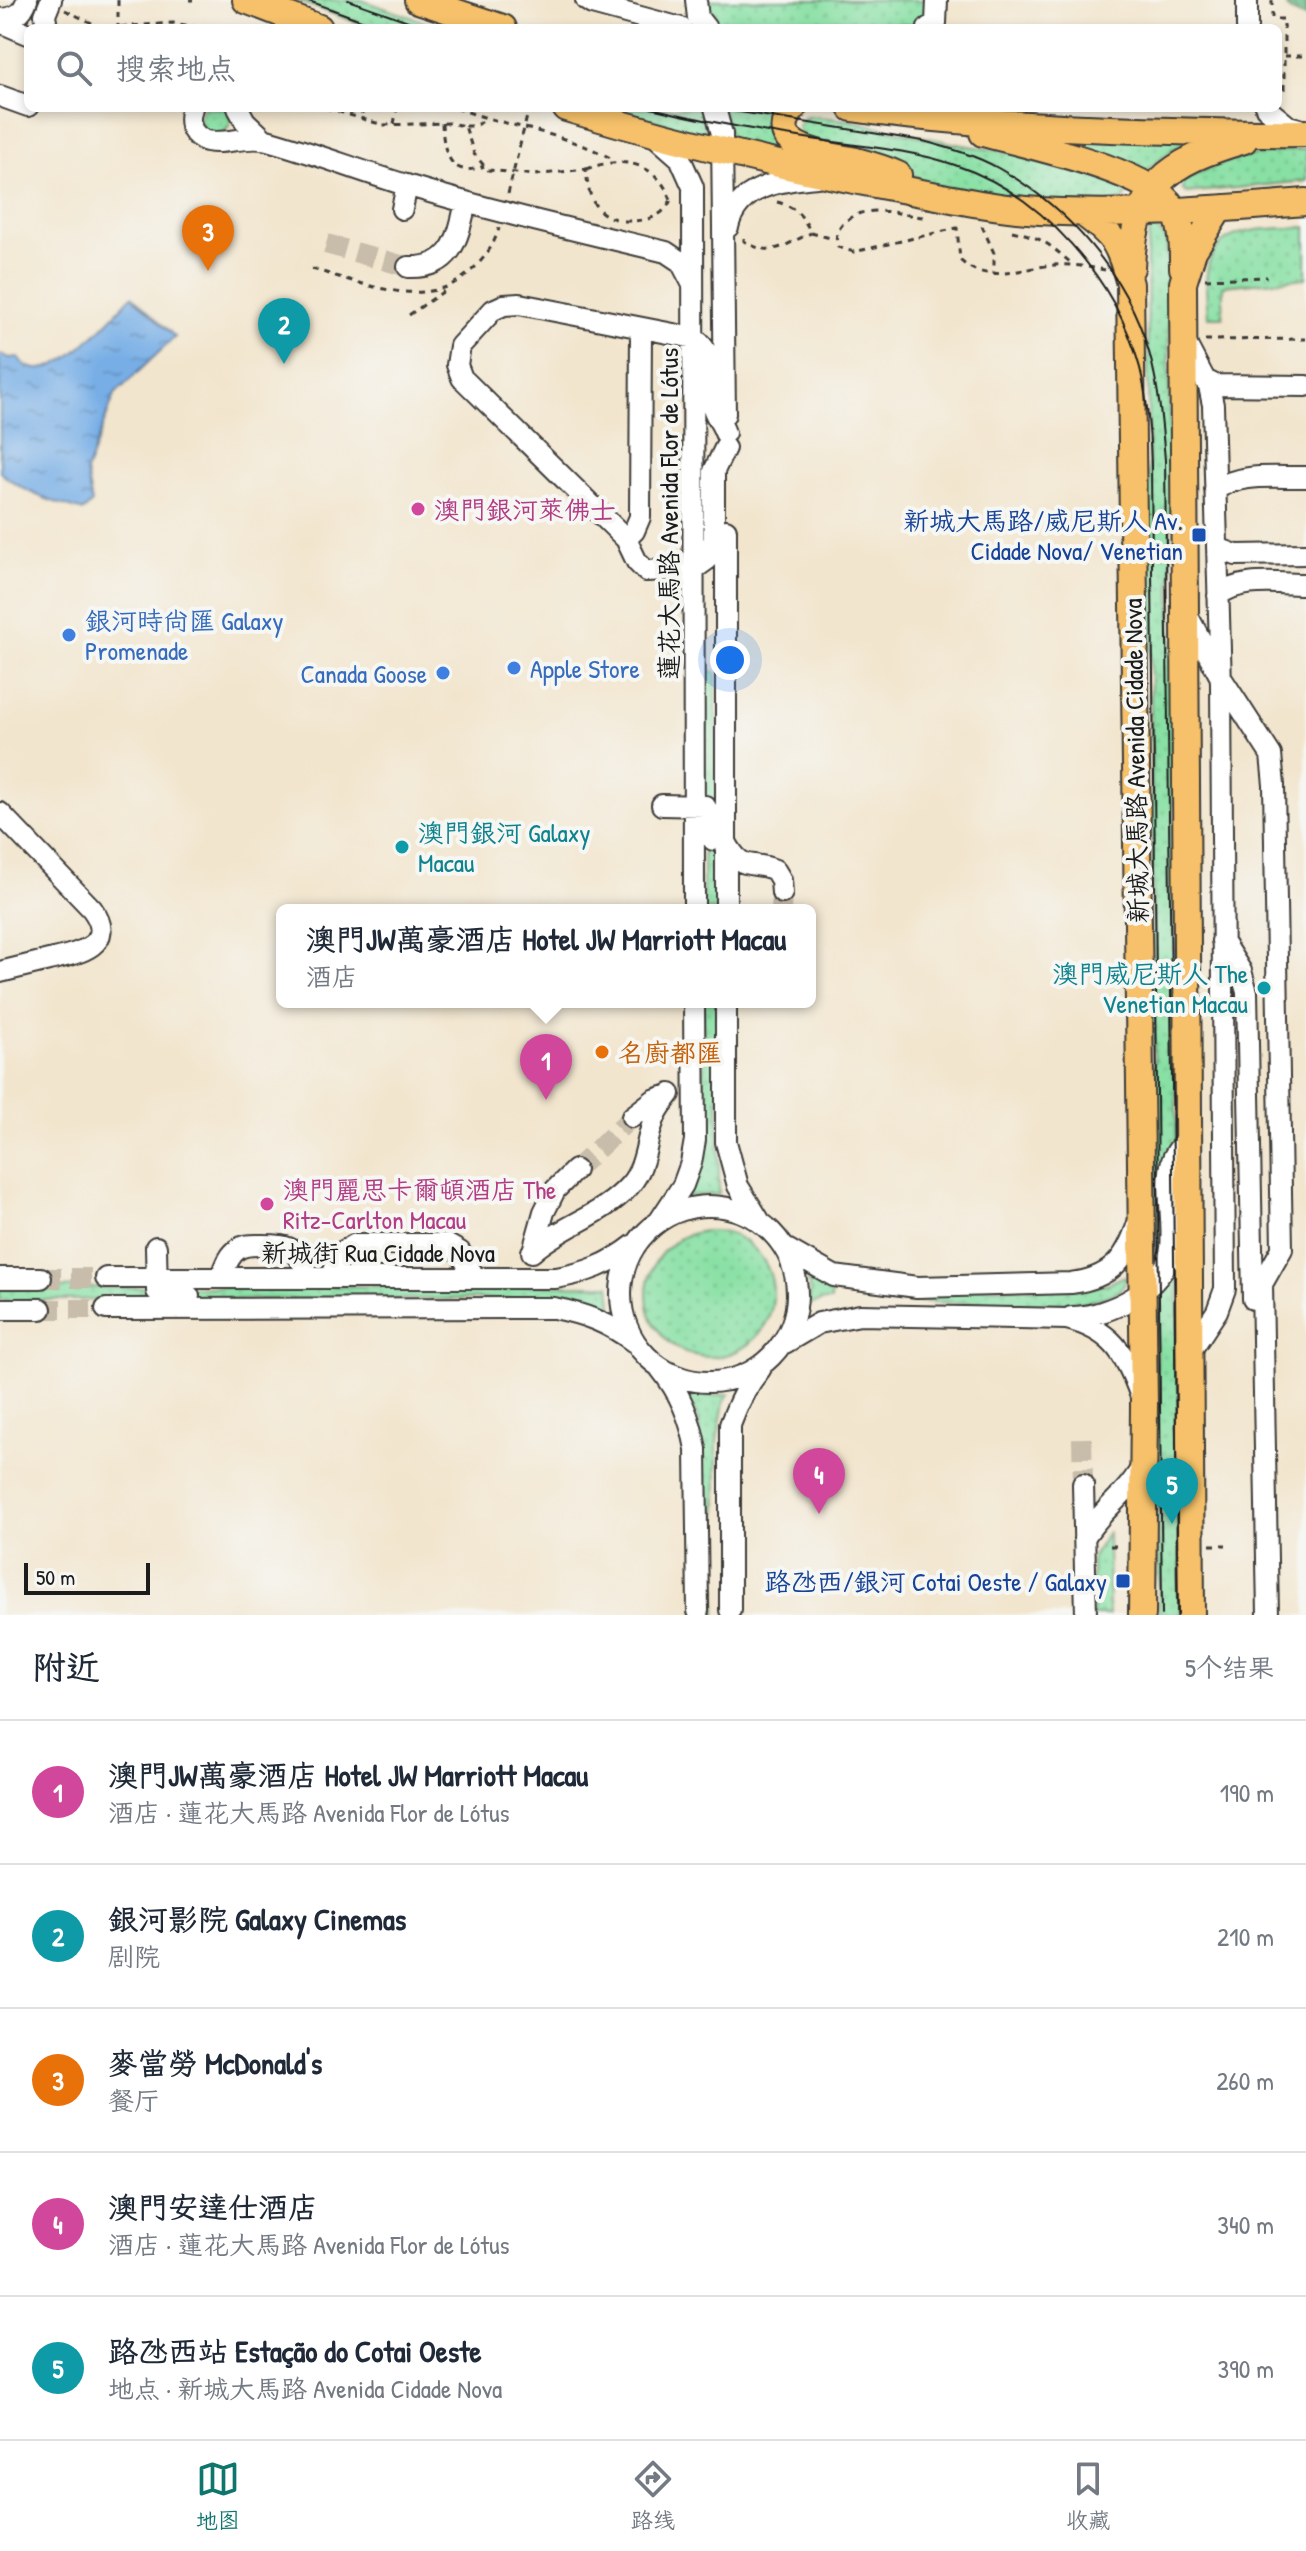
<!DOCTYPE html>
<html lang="zh">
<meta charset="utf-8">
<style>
body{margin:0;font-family:"Patrick Hand","LXGW WenKai TC",sans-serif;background:#f2f2f3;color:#1f2937}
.scale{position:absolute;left:24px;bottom:20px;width:126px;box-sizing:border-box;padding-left:8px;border:4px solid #1c1c1c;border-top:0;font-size:22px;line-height:28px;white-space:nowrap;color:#1c1c1c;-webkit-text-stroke:6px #f6f6f2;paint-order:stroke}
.you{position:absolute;left:730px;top:660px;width:28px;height:28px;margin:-20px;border:6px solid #fff;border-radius:50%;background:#1a73e8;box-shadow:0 0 0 12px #1a73e833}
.badge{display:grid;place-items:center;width:52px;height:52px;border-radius:50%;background:#0f766e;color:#fff;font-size:26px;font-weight:700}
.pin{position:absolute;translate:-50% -66px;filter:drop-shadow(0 2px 4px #0008)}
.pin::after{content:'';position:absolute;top:42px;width:28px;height:24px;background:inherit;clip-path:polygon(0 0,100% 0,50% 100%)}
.popup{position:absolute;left:276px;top:904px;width:540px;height:104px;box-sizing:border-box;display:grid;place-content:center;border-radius:12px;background:#fff;filter:drop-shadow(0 2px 6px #0005);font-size:26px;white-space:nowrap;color:#747a83}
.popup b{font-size:30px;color:#1f2937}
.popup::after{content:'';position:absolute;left:50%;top:100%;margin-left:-16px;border:16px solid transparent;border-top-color:#fff}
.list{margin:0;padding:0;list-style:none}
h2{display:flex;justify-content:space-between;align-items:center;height:104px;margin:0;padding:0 32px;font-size:34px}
h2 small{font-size:26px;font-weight:400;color:#747a83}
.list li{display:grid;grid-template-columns:52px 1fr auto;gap:24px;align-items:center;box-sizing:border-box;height:144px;padding:0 32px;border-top:2px solid #e0e1e3}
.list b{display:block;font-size:30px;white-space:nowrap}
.list p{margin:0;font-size:26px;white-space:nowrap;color:#747a83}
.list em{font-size:26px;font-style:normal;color:#747a83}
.icon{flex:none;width:44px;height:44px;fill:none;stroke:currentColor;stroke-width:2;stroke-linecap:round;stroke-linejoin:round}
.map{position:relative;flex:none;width:1306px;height:1615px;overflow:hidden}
.search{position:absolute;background:#fff;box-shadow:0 4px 12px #0003;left:24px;right:24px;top:24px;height:88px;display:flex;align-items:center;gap:20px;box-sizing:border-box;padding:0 28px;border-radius:12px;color:#747a83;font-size:30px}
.sheet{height:824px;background:#fff}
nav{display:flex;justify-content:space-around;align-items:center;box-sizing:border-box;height:112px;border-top:2px solid #e0e1e3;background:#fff;font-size:22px;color:#747a83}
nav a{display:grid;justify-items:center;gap:4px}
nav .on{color:#0f766e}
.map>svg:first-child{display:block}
</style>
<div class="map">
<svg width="1306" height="1615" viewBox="0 0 1306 1615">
<defs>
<pattern id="grass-dots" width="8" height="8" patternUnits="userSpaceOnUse" patternTransform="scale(2)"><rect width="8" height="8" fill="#88e0a4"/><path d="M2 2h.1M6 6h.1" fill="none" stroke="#75c08d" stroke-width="1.8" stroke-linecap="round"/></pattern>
<pattern id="forest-crowns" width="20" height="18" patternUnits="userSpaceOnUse" patternTransform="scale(2)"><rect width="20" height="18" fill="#6ebe8a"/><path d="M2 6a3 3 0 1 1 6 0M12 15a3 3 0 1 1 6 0" fill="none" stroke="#5a9a70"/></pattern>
<pattern id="water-ripples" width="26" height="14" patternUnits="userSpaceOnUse" patternTransform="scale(2)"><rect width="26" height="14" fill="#77aee6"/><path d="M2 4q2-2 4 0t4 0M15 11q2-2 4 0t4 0" fill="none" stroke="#618dba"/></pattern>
</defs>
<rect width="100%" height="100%" fill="#f6f6f2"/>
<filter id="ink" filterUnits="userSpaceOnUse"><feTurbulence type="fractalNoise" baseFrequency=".0125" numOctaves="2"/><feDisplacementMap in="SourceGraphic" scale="16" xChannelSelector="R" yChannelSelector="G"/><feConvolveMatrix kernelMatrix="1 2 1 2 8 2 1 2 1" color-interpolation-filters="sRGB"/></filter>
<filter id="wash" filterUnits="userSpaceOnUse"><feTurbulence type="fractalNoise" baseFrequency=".006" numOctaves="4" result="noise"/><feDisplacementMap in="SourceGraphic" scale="32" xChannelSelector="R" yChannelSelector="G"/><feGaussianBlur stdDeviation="1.8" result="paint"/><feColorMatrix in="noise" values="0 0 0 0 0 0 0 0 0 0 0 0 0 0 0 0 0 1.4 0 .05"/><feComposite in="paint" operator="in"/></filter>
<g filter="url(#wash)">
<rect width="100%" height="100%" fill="#f2e5cd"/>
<path fill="url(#grass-dots)" stroke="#527e60" stroke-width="2" d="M295 0H361L443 28H371Z
M703 0H930L931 12 923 23 916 24 716 26 711 25Z
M203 108H228C234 119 231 129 219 135L204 131 199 122Z
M612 108H703L706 135Z
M722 108 778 109 791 156 732 142Z
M812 116 847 120 957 144 1037 157 1123 187 1127 193 1125 199 1111 203 1066 204 930 185 900 168 801 141 798 127 804 118Z
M1123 138H1193L1173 149 1143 173 1057 140Z
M1306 149V181L1186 193 1182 189 1184 180C1228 158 1257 153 1306 149Z
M1306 227V278L1223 286V317H1208C1207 302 1205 286 1207 272 1214 223 1268 230 1306 227Z
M1153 228C1169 234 1167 250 1168 265L1181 1615H1159L1147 254 1149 233Z
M703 671 716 672 718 910H703Z
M703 1002H718L719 1194 685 1196 693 1187 700 1171 704 1147Z
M647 1294a63 63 0 1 1 126 0a63 63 0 1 1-126 0Z
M806 1274 831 1285V1301H822L809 1305 810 1291Z
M1124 1276 1126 1280 1120 1291 1107 1296 1086 1302 1050 1304 860 1301 859 1285 1084 1289 1108 1284Z
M610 1285 613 1315 593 1303 572 1299 0 1300V1288Z
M687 1394 710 1396 729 1394 724 1402 717 1441 716 1615H703L699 1421Z
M1108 1532 1109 1615H1092V1557Z"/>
<path fill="url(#forest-crowns)" stroke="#456d53" stroke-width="2" d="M1283 0H1306V18L1289 11Z"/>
<path fill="url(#water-ripples)" stroke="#4a6581" stroke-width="2" d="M132 296 175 337 115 394 86 472 92 503 84 511C55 503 23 493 0 472V354L10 358 18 357C45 400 111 317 132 296Z"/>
</g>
<g filter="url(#ink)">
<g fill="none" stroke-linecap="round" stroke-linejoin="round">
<path stroke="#c7bdaa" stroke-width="20" stroke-dasharray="20 10" stroke-linecap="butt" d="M326 244 408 267
M781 910 782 893
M575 1170 632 1117
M41 1278H106
M41 1309H106
M1082 1438 1083 1484"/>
<g stroke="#3c3a37" stroke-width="24">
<path id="minor" d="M586 0 592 4 681 28
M696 0 698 18 706 28
M1247 0V28
M0 19C15 18 22 14 27 0
M0 22 28 34
M47 28 45 15 51 0
M928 28 936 23 937 0
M0 96 28 106
M192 108C188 120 190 133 202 139 218 148 246 134 267 140 314 153 360 171 406 185 492 211 579 231 666 252L681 262 692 283
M238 108 245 121 264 139
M715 108 722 134 725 414
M1266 108 1288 126 1303 130
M655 136 680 158 693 187 694 910
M402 209 407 185
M728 227C737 186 781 180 817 177
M408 267C453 269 458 238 466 202
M1185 342 1205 380 1215 385 1306 386
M725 448 714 471V539L708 559 694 569 646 571 637 562 626 539 462 378 457 365 460 346 493 310 504 305 519 304 694 338C719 357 707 378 712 404 714 415 722 423 725 433
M1215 490C1240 472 1276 478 1306 477
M726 530V910
M626 539 634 531 640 517 641 328
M1217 548 1236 555 1306 554
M1218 596C1239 577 1279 584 1306 584
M1185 611 1220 676 1271 755 1274 785 1282 1249 1262 1284 1268 1615
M662 805 705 806 712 817 713 840
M0 813 92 909C119 946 76 954 49 960 33 964 16 968 0 972
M726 842C743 874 750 859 775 870L781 880 782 893
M1222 941 1241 971 1247 992 1253 1299
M726 1002V1142L738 1186 759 1220
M632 1117 654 1100 669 1095
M621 1294a88 88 0 1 1 176 0a88 88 0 1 1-176 0Z
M660 1220 683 1185 691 1163 695 1140 694 1002
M156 1247 157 1291 164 1296H189
M785 1248 834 1276 917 1287 1071 1283C1111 1278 1126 1260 1138 1223
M533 1251 544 1212 555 1190 575 1170
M532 1252C562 1225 603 1216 630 1185 648 1164 645 1138 656 1115 659 1107 665 1101 670 1094
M0 1278H41
M106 1278H556C586 1273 610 1264 634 1245
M221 1278C225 1269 228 1256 237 1250 244 1244 253 1245 262 1245 294 1245 298 1249 309 1278
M331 1278 342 1252 356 1244H446L460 1252 475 1278
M0 1309H41
M106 1309 554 1308C585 1314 609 1323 634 1342
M1071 1317C1108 1317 1166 1289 1171 1248 1174 1221 1165 1186 1172 1161 1175 1151 1184 1144 1188 1135
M785 1343 819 1323 860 1315 1067 1319C1111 1330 1125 1352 1140 1394
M1190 1352 1217 1311 1225 1289 1221 685 1213 405 1209 386 1205 380
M660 1368C680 1393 690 1417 696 1449L698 1611
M1083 1484 1086 1615
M1084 1538C1100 1510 1129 1494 1143 1464
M730 1610V1425C738 1404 746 1386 761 1368"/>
</g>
<g stroke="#3c3a37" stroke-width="30">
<path id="major" d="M246 0 319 28
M418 0 503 28
M566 108C675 141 783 167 896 188 943 197 991 208 1040 211 1128 216 1217 209 1306 202
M793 108C760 150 832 156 856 161 871 165 885 169 898 175
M852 108C929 120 1007 124 1085 128 1159 131 1232 134 1306 133
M983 133C1027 145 1148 170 1172 207 1184 225 1183 248 1183 268
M1083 213C1117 238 1119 245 1130 284L1144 1405 1142 1615
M1131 268C1134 185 1168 162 1244 140
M1191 1615 1183 283 1193 251 1219 209"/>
</g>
<path stroke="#3c3a37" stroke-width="3" stroke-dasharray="6 6" stroke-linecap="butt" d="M118 0V28
M189 0H193
M1272 0V19H1284V92H1278
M65 10 102 28 173 23 204 28
M1284 56H1306
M326 108 383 125 449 123 465 126 474 154 488 170 535 175 586 169C588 191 591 213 616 219
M361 108 363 119
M456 108C508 127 566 133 614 160
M1179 108H1233
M442 123C443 150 449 180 484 166
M394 124 397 108
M465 126C474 126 479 126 485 118
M586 169C622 156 656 161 671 200
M508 194 529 108
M777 202C796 207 803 216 811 233L834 239
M923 217C897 214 863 202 843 224 836 232 835 236 838 247L854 252 957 228 960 260C987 286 1022 267 1055 265 1073 264 1088 267 1105 270
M624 221C644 221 661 220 671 200
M982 226 994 253V274
M1012 231C1041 237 1049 244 1071 263
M744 238V241C772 259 785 244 811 233
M312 269C363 283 429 313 472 270 485 258 494 245 499 228
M1205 279 1267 277
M409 315 444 291
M1205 340 1306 339
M1210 1545H1226
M1110 1546H1121"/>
<use href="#minor" stroke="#fff" stroke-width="20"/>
<use href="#major" stroke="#f6c16b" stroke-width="26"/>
<path stroke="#1c1c1c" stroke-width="2" d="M306 0 383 28
M348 0 428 28
M651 108C704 121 758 131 812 139 859 146 909 149 955 165 1043 194 1116 280 1140 368 1148 400 1150 432 1151 465L1162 1615
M715 108 923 141C949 148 975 155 998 168 1067 206 1127 275 1149 352 1159 387 1162 424 1165 460L1178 1615"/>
</g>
</g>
<g fill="#d1479c" stroke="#f6f6f2" stroke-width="3">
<circle cx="418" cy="509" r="8"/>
<circle cx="267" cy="1204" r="8"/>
</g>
<g fill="#1a4fb4" stroke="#f6f6f2" stroke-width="3">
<rect x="1191" y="527" width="16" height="16" rx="4"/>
<rect x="1115" y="1573" width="16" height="16" rx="4"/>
</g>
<g fill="#3f7fe0" stroke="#f6f6f2" stroke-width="3">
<circle cx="69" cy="635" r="8"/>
<circle cx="514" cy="668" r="8"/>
<circle cx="443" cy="673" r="8"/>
</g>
<g fill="#0f9aa8" stroke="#f6f6f2" stroke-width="3">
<circle cx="402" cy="847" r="8"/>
<circle cx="1264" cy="988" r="8"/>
</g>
<circle fill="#e8710a" stroke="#f6f6f2" stroke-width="3" cx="602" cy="1052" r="8"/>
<g text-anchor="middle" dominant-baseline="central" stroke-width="8" stroke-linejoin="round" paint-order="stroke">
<g font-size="26" fill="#b23c85" stroke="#f6f6f2" text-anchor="start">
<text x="434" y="509">澳門銀河萊佛士</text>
<text x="283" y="1189">澳門麗思卡爾頓酒店 The<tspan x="283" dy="30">Ritz-Carlton Macau</tspan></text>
</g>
<g font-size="26" fill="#1c1c1c" stroke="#f6f6f2">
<text transform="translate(668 514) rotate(-90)">蓮花大馬路 Avenida Flor de Lótus</text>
<text transform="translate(1135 761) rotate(-91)">新城大馬路 Avenida Cidade Nova</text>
<text x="378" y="1252">新城街 Rua Cidade Nova</text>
</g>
<g font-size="26" fill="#164399" stroke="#f6f6f2" text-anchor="end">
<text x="1183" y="520">新城大馬路/威尼斯人 Av.<tspan x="1183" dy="30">Cidade Nova/ Venetian</tspan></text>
<text x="1107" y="1581">路氹西/銀河 Cotai Oeste / Galaxy</text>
</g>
<g font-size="26" fill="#366cbe" stroke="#f6f6f2" text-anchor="start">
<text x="85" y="620">銀河時尚匯 Galaxy<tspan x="85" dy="30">Promenade</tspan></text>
<text x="530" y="668">Apple Store</text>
<text x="427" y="673" text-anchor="end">Canada Goose</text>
</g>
<g font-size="26" fill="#0d838f" stroke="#f6f6f2" text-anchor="start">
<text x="418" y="832">澳門銀河 Galaxy<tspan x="418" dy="30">Macau</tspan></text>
<text x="1248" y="973" text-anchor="end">澳門威尼斯人 The<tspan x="1248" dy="30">Venetian Macau</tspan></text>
</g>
<g font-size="26" fill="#c56008" stroke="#f6f6f2" text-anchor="start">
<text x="618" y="1052">名廚都匯</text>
</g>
</g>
</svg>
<div class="scale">50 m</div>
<div class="you"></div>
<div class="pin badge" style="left:546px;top:1100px;background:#d1479c">1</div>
<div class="popup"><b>澳門JW萬豪酒店 Hotel JW Marriott Macau</b>酒店</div>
<div class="pin badge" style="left:284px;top:364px;background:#0f9aa8">2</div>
<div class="pin badge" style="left:208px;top:271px;background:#e8710a">3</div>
<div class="pin badge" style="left:819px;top:1514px;background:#d1479c">4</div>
<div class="pin badge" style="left:1172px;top:1524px;background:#0f9aa8">5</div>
<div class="search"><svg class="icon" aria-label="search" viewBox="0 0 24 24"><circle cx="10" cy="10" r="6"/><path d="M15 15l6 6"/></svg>搜索地点</div>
</div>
<section class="sheet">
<h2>附近<small>5个结果</small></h2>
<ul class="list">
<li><span class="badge" style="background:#d1479c">1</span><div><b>澳門JW萬豪酒店 Hotel JW Marriott Macau</b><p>酒店 · 蓮花大馬路 Avenida Flor de Lótus</p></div><em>190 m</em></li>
<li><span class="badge" style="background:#0f9aa8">2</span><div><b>銀河影院 Galaxy Cinemas</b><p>剧院</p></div><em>210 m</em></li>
<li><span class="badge" style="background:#e8710a">3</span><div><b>麥當勞 McDonald's</b><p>餐厅</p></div><em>260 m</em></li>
<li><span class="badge" style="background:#d1479c">4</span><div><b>澳門安達仕酒店</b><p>酒店 · 蓮花大馬路 Avenida Flor de Lótus</p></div><em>340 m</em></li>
<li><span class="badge" style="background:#0f9aa8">5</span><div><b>路氹西站 Estação do Cotai Oeste</b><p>地点 · 新城大馬路 Avenida Cidade Nova</p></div><em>390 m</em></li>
</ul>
</section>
<nav>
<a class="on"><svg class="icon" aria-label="map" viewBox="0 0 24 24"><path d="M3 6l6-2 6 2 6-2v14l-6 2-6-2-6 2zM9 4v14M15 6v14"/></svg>地图</a>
<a><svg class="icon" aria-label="directions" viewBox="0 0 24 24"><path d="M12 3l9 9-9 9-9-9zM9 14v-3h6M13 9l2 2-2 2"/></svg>路线</a>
<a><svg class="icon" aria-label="saved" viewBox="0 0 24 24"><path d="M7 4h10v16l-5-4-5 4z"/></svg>收藏</a>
</nav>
